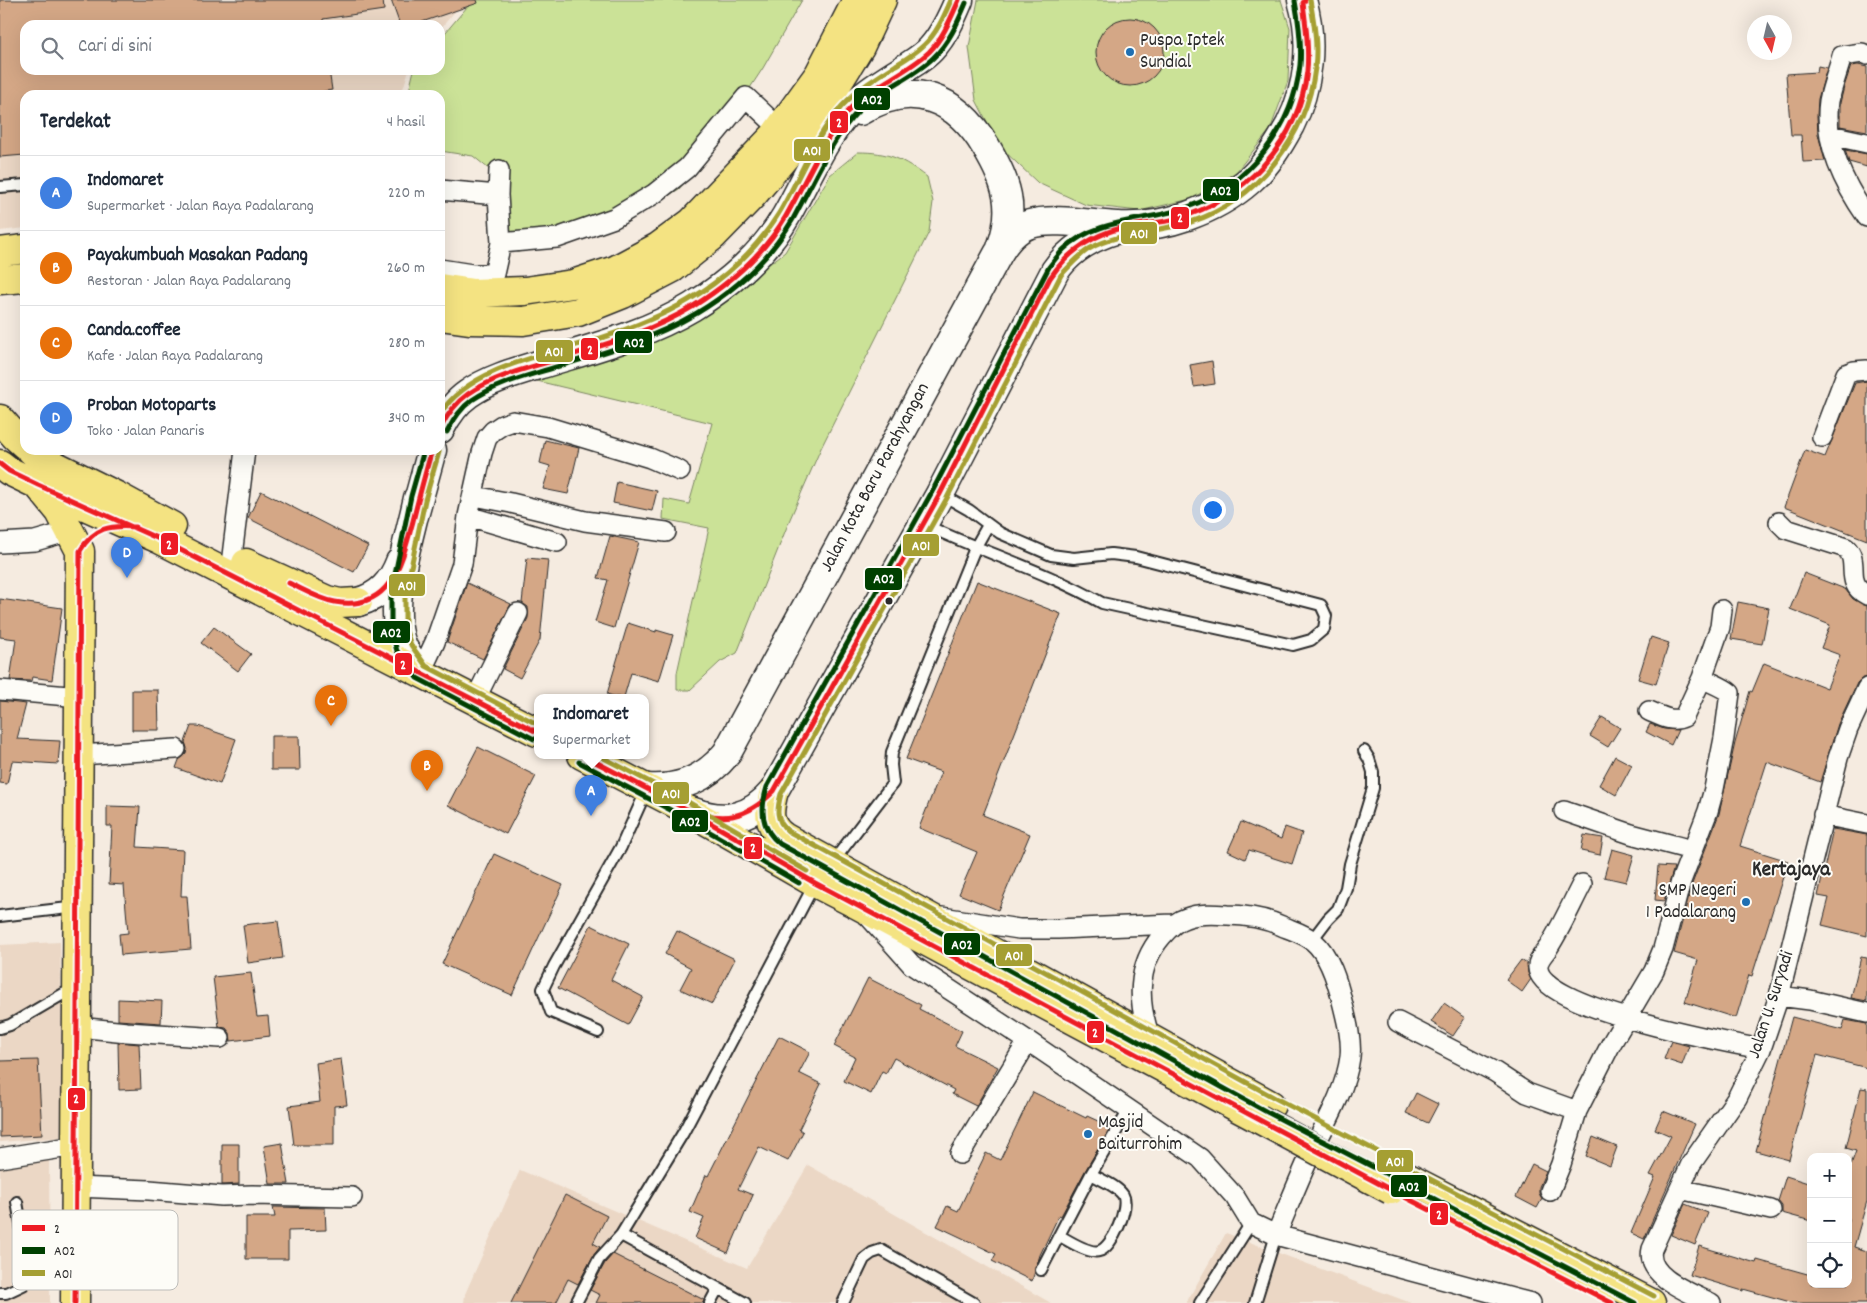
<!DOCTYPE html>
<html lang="id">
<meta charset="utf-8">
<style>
body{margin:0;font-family:Dekko,sans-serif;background:#f2f2f3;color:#1f2937}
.controls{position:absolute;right:15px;bottom:15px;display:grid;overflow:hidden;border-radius:10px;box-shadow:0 5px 20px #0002}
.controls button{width:45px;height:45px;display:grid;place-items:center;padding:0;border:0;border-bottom:1px solid #e0e1e3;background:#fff;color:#1f2937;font:25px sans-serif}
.compass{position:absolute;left:1747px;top:15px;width:45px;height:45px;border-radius:50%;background:#fff;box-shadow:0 5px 20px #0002;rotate:172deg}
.you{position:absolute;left:1212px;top:509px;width:18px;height:18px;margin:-12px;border:4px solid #fff;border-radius:50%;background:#1a73e8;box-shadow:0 0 0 8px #1a73e833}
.badge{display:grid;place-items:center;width:32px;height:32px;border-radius:50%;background:#1f6fb2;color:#fff;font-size:16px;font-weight:700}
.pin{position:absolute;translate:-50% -41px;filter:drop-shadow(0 1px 2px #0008)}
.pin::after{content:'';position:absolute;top:26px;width:18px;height:15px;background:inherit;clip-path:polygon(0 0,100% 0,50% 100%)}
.popup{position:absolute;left:534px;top:694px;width:115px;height:65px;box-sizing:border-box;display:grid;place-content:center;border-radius:10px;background:#fff;filter:drop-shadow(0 1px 4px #0005);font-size:16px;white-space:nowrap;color:#747a83}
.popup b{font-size:19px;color:#1f2937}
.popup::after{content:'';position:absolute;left:50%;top:100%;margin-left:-10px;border:10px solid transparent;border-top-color:#fff}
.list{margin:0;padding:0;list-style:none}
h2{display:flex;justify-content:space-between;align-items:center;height:65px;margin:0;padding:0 20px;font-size:21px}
h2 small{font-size:16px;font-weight:400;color:#747a83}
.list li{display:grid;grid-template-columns:32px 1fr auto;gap:15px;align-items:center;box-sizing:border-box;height:75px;padding:0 20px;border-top:1px solid #e0e1e3}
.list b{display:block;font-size:19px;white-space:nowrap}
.list p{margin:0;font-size:16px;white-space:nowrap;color:#747a83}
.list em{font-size:16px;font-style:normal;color:#747a83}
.icon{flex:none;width:28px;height:28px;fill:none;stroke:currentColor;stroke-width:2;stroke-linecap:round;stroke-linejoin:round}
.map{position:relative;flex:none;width:1867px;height:1303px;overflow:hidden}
.search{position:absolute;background:#fff;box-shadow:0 5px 20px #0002;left:20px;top:20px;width:425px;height:55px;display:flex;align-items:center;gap:12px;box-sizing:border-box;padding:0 18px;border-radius:15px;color:#747a83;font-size:19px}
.panel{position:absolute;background:#fff;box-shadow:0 5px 20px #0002;left:20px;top:90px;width:425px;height:365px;border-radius:15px}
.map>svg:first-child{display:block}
</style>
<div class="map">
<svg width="1867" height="1303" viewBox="0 0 1867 1303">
<rect width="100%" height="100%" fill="#f5ebe0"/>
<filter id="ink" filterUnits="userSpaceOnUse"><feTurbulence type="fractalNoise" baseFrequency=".02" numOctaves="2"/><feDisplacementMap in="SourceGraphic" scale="10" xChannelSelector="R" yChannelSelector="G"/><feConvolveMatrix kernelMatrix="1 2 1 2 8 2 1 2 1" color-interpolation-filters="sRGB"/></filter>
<g filter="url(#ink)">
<path fill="#ebd7c5" d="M0 0H465L440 29V25H25V70H409L401 95H25V228L0 231Z
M60 942 64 1137 0 1142V945Z
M49 1157 50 1303H0V1164Z
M808 1165 1051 1303H464L465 1294 520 1170 747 1268Z
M1226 1233 1411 1303H1186Z"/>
<path fill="#cbe297" stroke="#7b8661" d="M473 0H802L763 68 705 157 679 189 618 227 518 252 501 249 489 169 473 156 440 151V95H408L414 70H440V39Z
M978 0H1281L1290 28 1288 81 1270 130 1236 172 1191 199 1139 211 1086 205 1038 183 1000 147 976 100 969 47Z
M858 152C889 152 903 159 927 177L933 202 929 232 821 448 790 519 737 653 720 662 690 690H677V673L709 528 663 519 664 499 689 504 712 423 537 381 624 352 721 301 785 252 830 175Z"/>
<path fill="#d4a786" stroke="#2b2b2b" d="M0 0H383L384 10 323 19V25H25V70H329L332 90 302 95H25V155L0 157Z
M391 0H477L478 3 413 25H400Z
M1096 52a34 34 0 1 1 68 0a34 34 0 1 1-68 0Z
M1858 65 1867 67V131L1840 126V103L1844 87 1851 66Z
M1818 66 1827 68 1818 99 1817 116 1818 134 1825 161 1803 162 1801 135H1791L1786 74 1817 72Z
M1845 150 1867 154V167L1849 162Z
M1212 361 1215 384 1194 387 1190 365Z
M1867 381V540L1784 507 1805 450 1825 457 1855 383Z
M545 440 579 448 568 494 543 489 550 466 540 463Z
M617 482 657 491 652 511 613 503Z
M261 491 368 546 354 572 248 518Z
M610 536 639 542 614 628 595 622 608 580 598 578Z
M527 558 548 560 540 640 520 678 503 669 528 618V607L522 603Z
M1804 573 1845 589 1853 599 1867 606V677L1861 679 1857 683 1838 724 1820 782 1767 762 1740 846 1788 861 1752 976 1749 975 1736 1018 1685 1002 1698 960 1674 953 1692 884 1719 814 1735 743 1750 691 1752 692 1764 663 1827 688 1840 655 1821 648 1830 625 1790 609Z
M977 581 1061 614 983 815 1030 834 998 910 959 894 977 852 919 828 941 772 906 759Z
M467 583 511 604 483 659 447 642Z
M0 599 62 608 52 680 32 677 31 681 10 680 16 639 0 637Z
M1738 602 1769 608 1762 644 1731 639Z
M628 623 656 632V630L673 635 659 681 631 673 624 697H616L607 694Z
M214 627 251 654 238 671 201 643Z
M1651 637 1669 643 1656 684 1638 679Z
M132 690H158L159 730H132Z
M0 701 26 704 17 739 60 741 58 764 12 761 7 784 0 783Z
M1602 717 1620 728 1608 747 1590 736Z
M1650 724 1664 729 1678 730 1671 745 1646 732Z
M191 726H198L236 739 220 784 176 768 179 760 186 754 187 748 185 742Z
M271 736H299L300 770H271Z
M478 747 536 776 506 834 448 805Z
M1615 756 1632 765 1616 795 1599 785Z
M107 806 140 807 137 847 183 850 181 896H187L191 949 121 955 119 934 128 933 124 885 109 884 112 826H107Z
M1241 822 1281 839 1285 827 1302 833 1292 864 1249 850 1245 859 1228 851Z
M1833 829 1867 835V936L1822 925 1829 898 1818 896Z
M1584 835 1603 838 1600 855 1581 851Z
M1612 849 1634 855 1626 882 1604 877Z
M494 854 563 885 512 995 442 964Z
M1658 866 1674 867 1664 901 1655 900Z
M278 921 283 958 248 963 243 925Z
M591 925 629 944 611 980 643 997 628 1025 558 988Z
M677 931 735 959 712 1004 680 989 691 968 665 954Z
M1861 957 1867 958V1001L1851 998Z
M1521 960 1527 964 1528 973 1531 979 1522 992 1506 980Z
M251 973 257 1017 268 1016 270 1036 231 1041 230 1033 226 1028 219 1027 213 977Z
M868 978 921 1005 919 1009 962 1031 955 1046 998 1067 976 1106 952 1094 954 1090 894 1058 886 1073 882 1071 871 1094 844 1081 855 1057 834 1046Z
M118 999 162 1001 161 1023 118 1020Z
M1444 1003 1465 1018 1453 1036 1431 1022Z
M1792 1017 1842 1030 1845 1020 1867 1024V1068L1817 1055 1789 1160 1756 1151Z
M779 1036 810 1052 799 1073 821 1084 799 1129 803 1132 788 1161 759 1147 738 1189 753 1195 728 1253 695 1238 704 1218 690 1212 706 1175 708 1176Z
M1671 1041 1689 1046 1682 1065 1664 1059Z
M118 1042 139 1044 141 1089 119 1090Z
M341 1059 347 1105 334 1106V1145H294L289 1106 320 1102 316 1063Z
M38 1060 42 1135 0 1137V1061Z
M1861 1088 1867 1089V1201L1854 1247 1867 1251V1303H1794L1743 1289V1291L1690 1275 1699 1246 1756 1263 1757 1260 1811 1275V1284H1848V1173L1856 1151 1846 1148Z
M1033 1092 1086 1118 1087 1116 1111 1127 1085 1171 1061 1216 1059 1215 1040 1255 1032 1281 992 1261 996 1254 937 1226 947 1206 958 1211 986 1153 1000 1160Z
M1416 1093 1438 1104 1428 1123 1406 1113Z
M1663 1111 1695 1124 1644 1239 1631 1233 1655 1177 1650 1175 1671 1136 1655 1129Z
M1593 1137 1617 1147 1610 1166 1586 1156Z
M282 1143 289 1184H270L264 1146Z
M222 1144H239V1184L222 1185Z
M1532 1164 1546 1171 1539 1187V1193L1542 1199 1537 1208 1516 1197Z
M1786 1176 1811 1184V1221L1782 1213V1206L1778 1201Z
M565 1195 607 1216 593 1243 600 1247 593 1256 578 1284 568 1279 556 1303H511Z
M1685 1204 1708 1213 1695 1245 1671 1235Z
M273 1207 325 1208 326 1230 288 1231V1259H246V1217H275Z
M155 1235 156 1254 137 1256 135 1237Z
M613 1254 704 1300 703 1303H596L600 1295 590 1290 605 1263Z"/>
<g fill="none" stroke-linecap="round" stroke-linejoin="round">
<g stroke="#2b2b2b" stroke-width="14">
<path id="lane" d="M0 187 25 185
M923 524C982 552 1046 571 1102 603L1293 645 1311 640 1324 629 1326 616 1321 605 1136 557 1111 554 1074 558 1051 555 1000 533 969 510 941 494
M832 863 893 783 891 765 892 752 975 548 988 525
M0 916 77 907
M1312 940 1328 919 1338 909 1346 888 1350 864 1373 788V772L1369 759 1364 751
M0 1028 10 1025 65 993 74 990
M598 1032 551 1012 543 989 554 966 621 847 647 789
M621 1235 745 1303
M23 1236 63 1235 74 1237
M1060 1236C1069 1241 1089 1254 1099 1251 1112 1248 1130 1207 1123 1195 1116 1185 1101 1180 1091 1174
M1041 1270 1091 1174 1129 1110
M0 1293H6L23 1285V1236L17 1202
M576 1303 599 1259 621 1235 683 1133 815 883
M710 1303 718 1288
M843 1303 864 1259 872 1253 881 1250 974 1303
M1200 1303 1251 1223
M1255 1303 1276 1235"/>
</g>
<g stroke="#2b2b2b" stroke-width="22">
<path id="street" d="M1867 55 1862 53 1842 56C1838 71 1832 86 1829 101 1823 143 1844 184 1867 217
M1830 135 1867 143
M440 190 498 195
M501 243 557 238 614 218 654 194 687 168 746 97 779 128
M440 269 472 274H494L501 243 498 195 499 170
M1822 437 1846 374 1854 371 1867 370
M474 496 511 503 585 521 666 532
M468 516 557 542
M1779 522 1786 529 1846 548C1861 562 1843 583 1867 595
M0 543 35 541 70 531
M232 556 245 450
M421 672 435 642 462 564 468 516 482 453 487 438 493 431 502 425 513 421 548 427 650 458 680 471
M1702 678 1720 627 1722 610
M0 690 80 697
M475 700 518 613
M79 755 176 749
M1564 811 1631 834 1692 850
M1823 815 1867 824
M1582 884C1571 905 1561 928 1548 948 1544 954 1537 960 1538 968 1540 1008 1725 1042 1761 1049
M869 917 912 965 1028 1041 1200 1158 1235 1197 1251 1223 1276 1235 1531 1303
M942 917 1019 929H1058L1173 924
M1779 996 1810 1000 1867 1013
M1398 1022 1495 1072 1527 1093 1577 1111
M77 1027 127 1032 220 1038
M1151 1039C1137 1004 1136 966 1162 936 1169 928 1176 921 1186 918 1199 913 1214 914 1227 915 1247 915 1264 918 1282 926 1291 930 1305 934 1313 941 1330 955 1338 984 1343 1005 1347 1021 1352 1041 1350 1057 1346 1089 1326 1123 1312 1151 1299 1179 1288 1207 1276 1235
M960 1154 1028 1041
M0 1158 75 1146
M76 1187 149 1190 222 1196 252 1195 352 1197
M1680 1189 1771 1210
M1550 1191 1561 1164 1577 1111 1611 1044 1654 971 1663 949 1681 881 1708 811 1714 789 1724 738 1730 693C1723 687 1711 683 1702 678L1684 717C1672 723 1661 716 1649 711
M1711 1303C1691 1293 1645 1277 1652 1249L1691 1164 1737 1098 1761 1049 1779 996 1838 758 1848 729 1867 688"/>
</g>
<g stroke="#2b2b2b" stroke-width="31">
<path id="secondary" d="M860 111C912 78 957 98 986 147 1007 182 1016 208 1001 248
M440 429C447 415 455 403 468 394 490 378 522 370 548 362 597 347 647 334 692 307 728 285 765 253 786 216 806 181 821 143 847 112 863 94 884 82 904 69 913 63 924 57 931 49 944 35 952 17 959 0
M418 498C409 540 386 607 403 647 408 657 415 664 421 672
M414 516 432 450
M358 602C380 596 392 583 400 562
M648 788C679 790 707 778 727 753L998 254C1006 240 1015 229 1030 224 1053 217 1093 225 1117 226 1164 229 1215 211 1250 180 1267 165 1279 145 1290 125 1309 88 1314 41 1302 0
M691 811C726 824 750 819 774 791L940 494 1055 271C1070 249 1093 236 1118 229"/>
</g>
<g stroke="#2b2b2b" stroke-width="31">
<path id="highway" d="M0 252 25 249
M0 280 25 278
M440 288 473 293 525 291 573 284 615 270 658 247 692 222 774 136 819 74 857 0
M440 316 469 320 523 321 578 312 623 294 673 268 713 236 752 196 812 125 860 47 882 0
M0 419 15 436 25 445
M31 450 40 458 119 497 172 526
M0 464 9 471 38 485 159 539 537 732
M38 485 60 512 80 551 75 1303
M246 563 327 600 340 603 358 602
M582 755 684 808 815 883 856 904 1259 1119
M774 791C769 810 766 825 784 837L1271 1105
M1395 1171 1651 1303"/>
</g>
<use href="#lane" stroke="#fdfcf7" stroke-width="10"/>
<use href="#street" stroke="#fdfcf7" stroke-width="19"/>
<use href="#secondary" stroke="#fdfcf7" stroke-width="28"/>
<use href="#highway" stroke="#f4e382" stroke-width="28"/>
<g stroke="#2b2b2b" stroke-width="31" stroke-linecap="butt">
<path id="highway-bridge" d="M1259 1119 1391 1190"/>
</g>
<use href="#highway-bridge" stroke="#f4e382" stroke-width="28"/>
<g stroke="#fdfcf7" stroke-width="9">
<path id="bus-1" d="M440 429C447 415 455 403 468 394 493 377 523 369 552 361 600 346 649 333 692 307 729 284 764 254 786 216 806 181 821 143 847 112 870 86 904 75 929 52 943 38 951 18 959 0
M0 464 9 471 38 485 159 539 537 732
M289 583C304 590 319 599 335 602 391 612 402 562 413 521 419 497 425 473 432 450
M582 755 684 808 815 883 1391 1190 1612 1303
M684 808C722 823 745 820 774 791L940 494 1050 278C1069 250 1097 232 1131 226 1146 223 1161 223 1176 219 1243 200 1299 143 1307 71 1309 49 1306 26 1303 3L1305 0
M75 1303 80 551C94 527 110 525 136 527"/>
</g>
<g stroke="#fdfcf7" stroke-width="9">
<path id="bus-2" d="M1295 1C1299 23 1302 44 1300 65 1293 129 1248 185 1188 207 1147 222 1098 217 1064 249 1058 255 1054 261 1049 267L933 490 767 787C760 810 761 829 780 844L1267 1112 1635 1303
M447 432C453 420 461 408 472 400 497 383 528 376 556 367 604 353 653 339 697 313 735 290 770 258 793 219 812 185 827 148 852 118 874 91 909 81 933 58 949 43 958 22 966 3
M424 450 411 496 391 594V630L397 651 417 678 534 739
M579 762 680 815 799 883"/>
</g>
<g stroke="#fdfcf7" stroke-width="9">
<path id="bus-3" d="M1310 0C1314 22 1318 45 1315 68 1307 136 1257 201 1191 222 1158 232 1119 232 1089 249 1078 256 1070 266 1061 275L947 498 781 794C777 809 775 820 788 831L1275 1098 1654 1296
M440 414C470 366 550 354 601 338 631 328 660 317 687 301 724 280 757 249 779 213 800 178 814 137 842 106 858 89 877 77 896 65 906 59 916 53 924 45 937 33 944 16 951 0
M439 452 425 500 405 596V628L411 645 426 666 537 724
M598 755 688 802 807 871"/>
</g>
<use href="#bus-1" stroke="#ed1c24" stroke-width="5"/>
<use href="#bus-2" stroke="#004000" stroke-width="5"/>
<use href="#bus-3" stroke="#a59f33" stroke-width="5"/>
</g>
</g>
<g fill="#1f6fb2" stroke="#fdfcf7" stroke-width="2">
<circle cx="1130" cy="52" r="5"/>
<circle cx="1746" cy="902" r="5"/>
<circle cx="1088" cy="1134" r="5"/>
</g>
<circle fill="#2b2b2b" stroke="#fdfcf7" stroke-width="2" cx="889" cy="601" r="4.5"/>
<g text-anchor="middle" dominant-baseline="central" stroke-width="4" stroke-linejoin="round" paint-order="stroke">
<g font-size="19" fill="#2b2b2b" stroke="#fdfcf7" text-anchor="start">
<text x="1140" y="41">Puspa Iptek<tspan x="1140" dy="22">Sundial</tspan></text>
<text x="1736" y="891" text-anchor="end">SMP Negeri<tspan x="1736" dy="22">1 Padalarang</tspan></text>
<text x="1098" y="1123">Masjid<tspan x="1098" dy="22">Baiturrohim</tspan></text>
</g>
<g font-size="19" fill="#2b2b2b" stroke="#fdfcf7">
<text transform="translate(876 478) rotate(-62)">Jalan Kota Baru Parahyangan</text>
<text transform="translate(1772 1005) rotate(-72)">Jalan U. Suryadi</text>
</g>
<g font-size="21" font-weight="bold" fill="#2b2b2b" stroke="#fdfcf7">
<text x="1791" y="871">Kertajaya</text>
</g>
</g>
<rect x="12" y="1210" width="166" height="80" rx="8" fill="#fdfcf7" stroke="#bebdba" stroke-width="1"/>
<rect x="22" y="1225" width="23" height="6" fill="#ed1c24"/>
<rect x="22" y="1247" width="23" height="7" fill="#004000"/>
<rect x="22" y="1270" width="23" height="6" fill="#a59f33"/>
<g font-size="14" fill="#2b2b2b">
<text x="54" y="1233">2</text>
<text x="54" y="1255">A02</text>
<text x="54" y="1278">A01</text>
</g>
<g stroke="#fdfcf7" stroke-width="2">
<rect x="853" y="87" width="38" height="24" rx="5" fill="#004000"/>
<rect x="829" y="110" width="20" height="24" rx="5" fill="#ed1c24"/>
<rect x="793" y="138" width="38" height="24" rx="5" fill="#a59f33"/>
<rect x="1202" y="178" width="38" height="24" rx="5" fill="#004000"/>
<rect x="1170" y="206" width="20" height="24" rx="5" fill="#ed1c24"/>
<rect x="1120" y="221" width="38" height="24" rx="5" fill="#a59f33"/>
<rect x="614" y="330" width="39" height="24" rx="5" fill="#004000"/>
<rect x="580" y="337" width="19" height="24" rx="5" fill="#ed1c24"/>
<rect x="535" y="339" width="39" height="24" rx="5" fill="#a59f33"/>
<rect x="160" y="532" width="19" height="24" rx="5" fill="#ed1c24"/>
<rect x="902" y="533" width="38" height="24" rx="5" fill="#a59f33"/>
<rect x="864" y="567" width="39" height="24" rx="5" fill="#004000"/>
<rect x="388" y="573" width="38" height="24" rx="5" fill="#a59f33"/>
<rect x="372" y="620" width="39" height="24" rx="5" fill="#004000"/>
<rect x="394" y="652" width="19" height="24" rx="5" fill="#ed1c24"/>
<rect x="652" y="781" width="38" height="24" rx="5" fill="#a59f33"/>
<rect x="671" y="809" width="38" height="24" rx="5" fill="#004000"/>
<rect x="743" y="836" width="20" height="24" rx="5" fill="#ed1c24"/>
<rect x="943" y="932" width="38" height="24" rx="5" fill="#004000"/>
<rect x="995" y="943" width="38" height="24" rx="5" fill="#a59f33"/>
<rect x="1086" y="1020" width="19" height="24" rx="5" fill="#ed1c24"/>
<rect x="67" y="1087" width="19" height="24" rx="5" fill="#ed1c24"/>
<rect x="1376" y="1149" width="38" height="24" rx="5" fill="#a59f33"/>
<rect x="1390" y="1174" width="38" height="24" rx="5" fill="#004000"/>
<rect x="1429" y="1202" width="20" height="24" rx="5" fill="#ed1c24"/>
</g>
<g font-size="14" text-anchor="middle" font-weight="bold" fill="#fff">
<text x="872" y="104">A02</text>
<text x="839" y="127">2</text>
<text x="812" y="155">A01</text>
<text x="1221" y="195">A02</text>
<text x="1180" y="222">2</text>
<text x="1139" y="238">A01</text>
<text x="634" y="347">A02</text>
<text x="590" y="354">2</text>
<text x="554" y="356">A01</text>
<text x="169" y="549">2</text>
<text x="921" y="550">A01</text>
<text x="884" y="583">A02</text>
<text x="407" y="590">A01</text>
<text x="391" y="637">A02</text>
<text x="403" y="669">2</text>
<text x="671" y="798">A01</text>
<text x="690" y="826">A02</text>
<text x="753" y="852">2</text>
<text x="962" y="949">A02</text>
<text x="1014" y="960">A01</text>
<text x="1095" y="1037">2</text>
<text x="76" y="1103">2</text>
<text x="1395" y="1166">A01</text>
<text x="1409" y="1191">A02</text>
<text x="1439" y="1219">2</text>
</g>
</svg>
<div class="controls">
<button>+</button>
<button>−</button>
<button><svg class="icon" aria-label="locate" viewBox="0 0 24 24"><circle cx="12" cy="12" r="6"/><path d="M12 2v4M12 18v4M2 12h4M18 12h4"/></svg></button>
</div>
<svg class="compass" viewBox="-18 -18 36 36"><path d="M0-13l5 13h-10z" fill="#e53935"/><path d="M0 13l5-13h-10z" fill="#747a83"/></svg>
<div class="you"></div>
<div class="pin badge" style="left:591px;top:816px;background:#3f7fe0">A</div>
<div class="popup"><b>Indomaret</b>Supermarket</div>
<div class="pin badge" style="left:427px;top:791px;background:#e8710a">B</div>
<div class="pin badge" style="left:331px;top:726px;background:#e8710a">C</div>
<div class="pin badge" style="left:127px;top:578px;background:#3f7fe0">D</div>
<div class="search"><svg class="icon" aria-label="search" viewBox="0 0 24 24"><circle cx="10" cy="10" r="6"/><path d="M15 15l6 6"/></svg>Cari di sini</div>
<section class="panel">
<h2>Terdekat<small>4 hasil</small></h2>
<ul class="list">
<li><span class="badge" style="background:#3f7fe0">A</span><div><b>Indomaret</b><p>Supermarket · Jalan Raya Padalarang</p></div><em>220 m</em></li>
<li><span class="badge" style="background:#e8710a">B</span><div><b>Payakumbuah Masakan Padang</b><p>Restoran · Jalan Raya Padalarang</p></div><em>260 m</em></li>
<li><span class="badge" style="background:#e8710a">C</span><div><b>Canda.coffee</b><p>Kafe · Jalan Raya Padalarang</p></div><em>280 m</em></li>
<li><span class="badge" style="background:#3f7fe0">D</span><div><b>Proban Motoparts</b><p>Toko · Jalan Panaris</p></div><em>340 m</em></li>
</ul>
</section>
</div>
